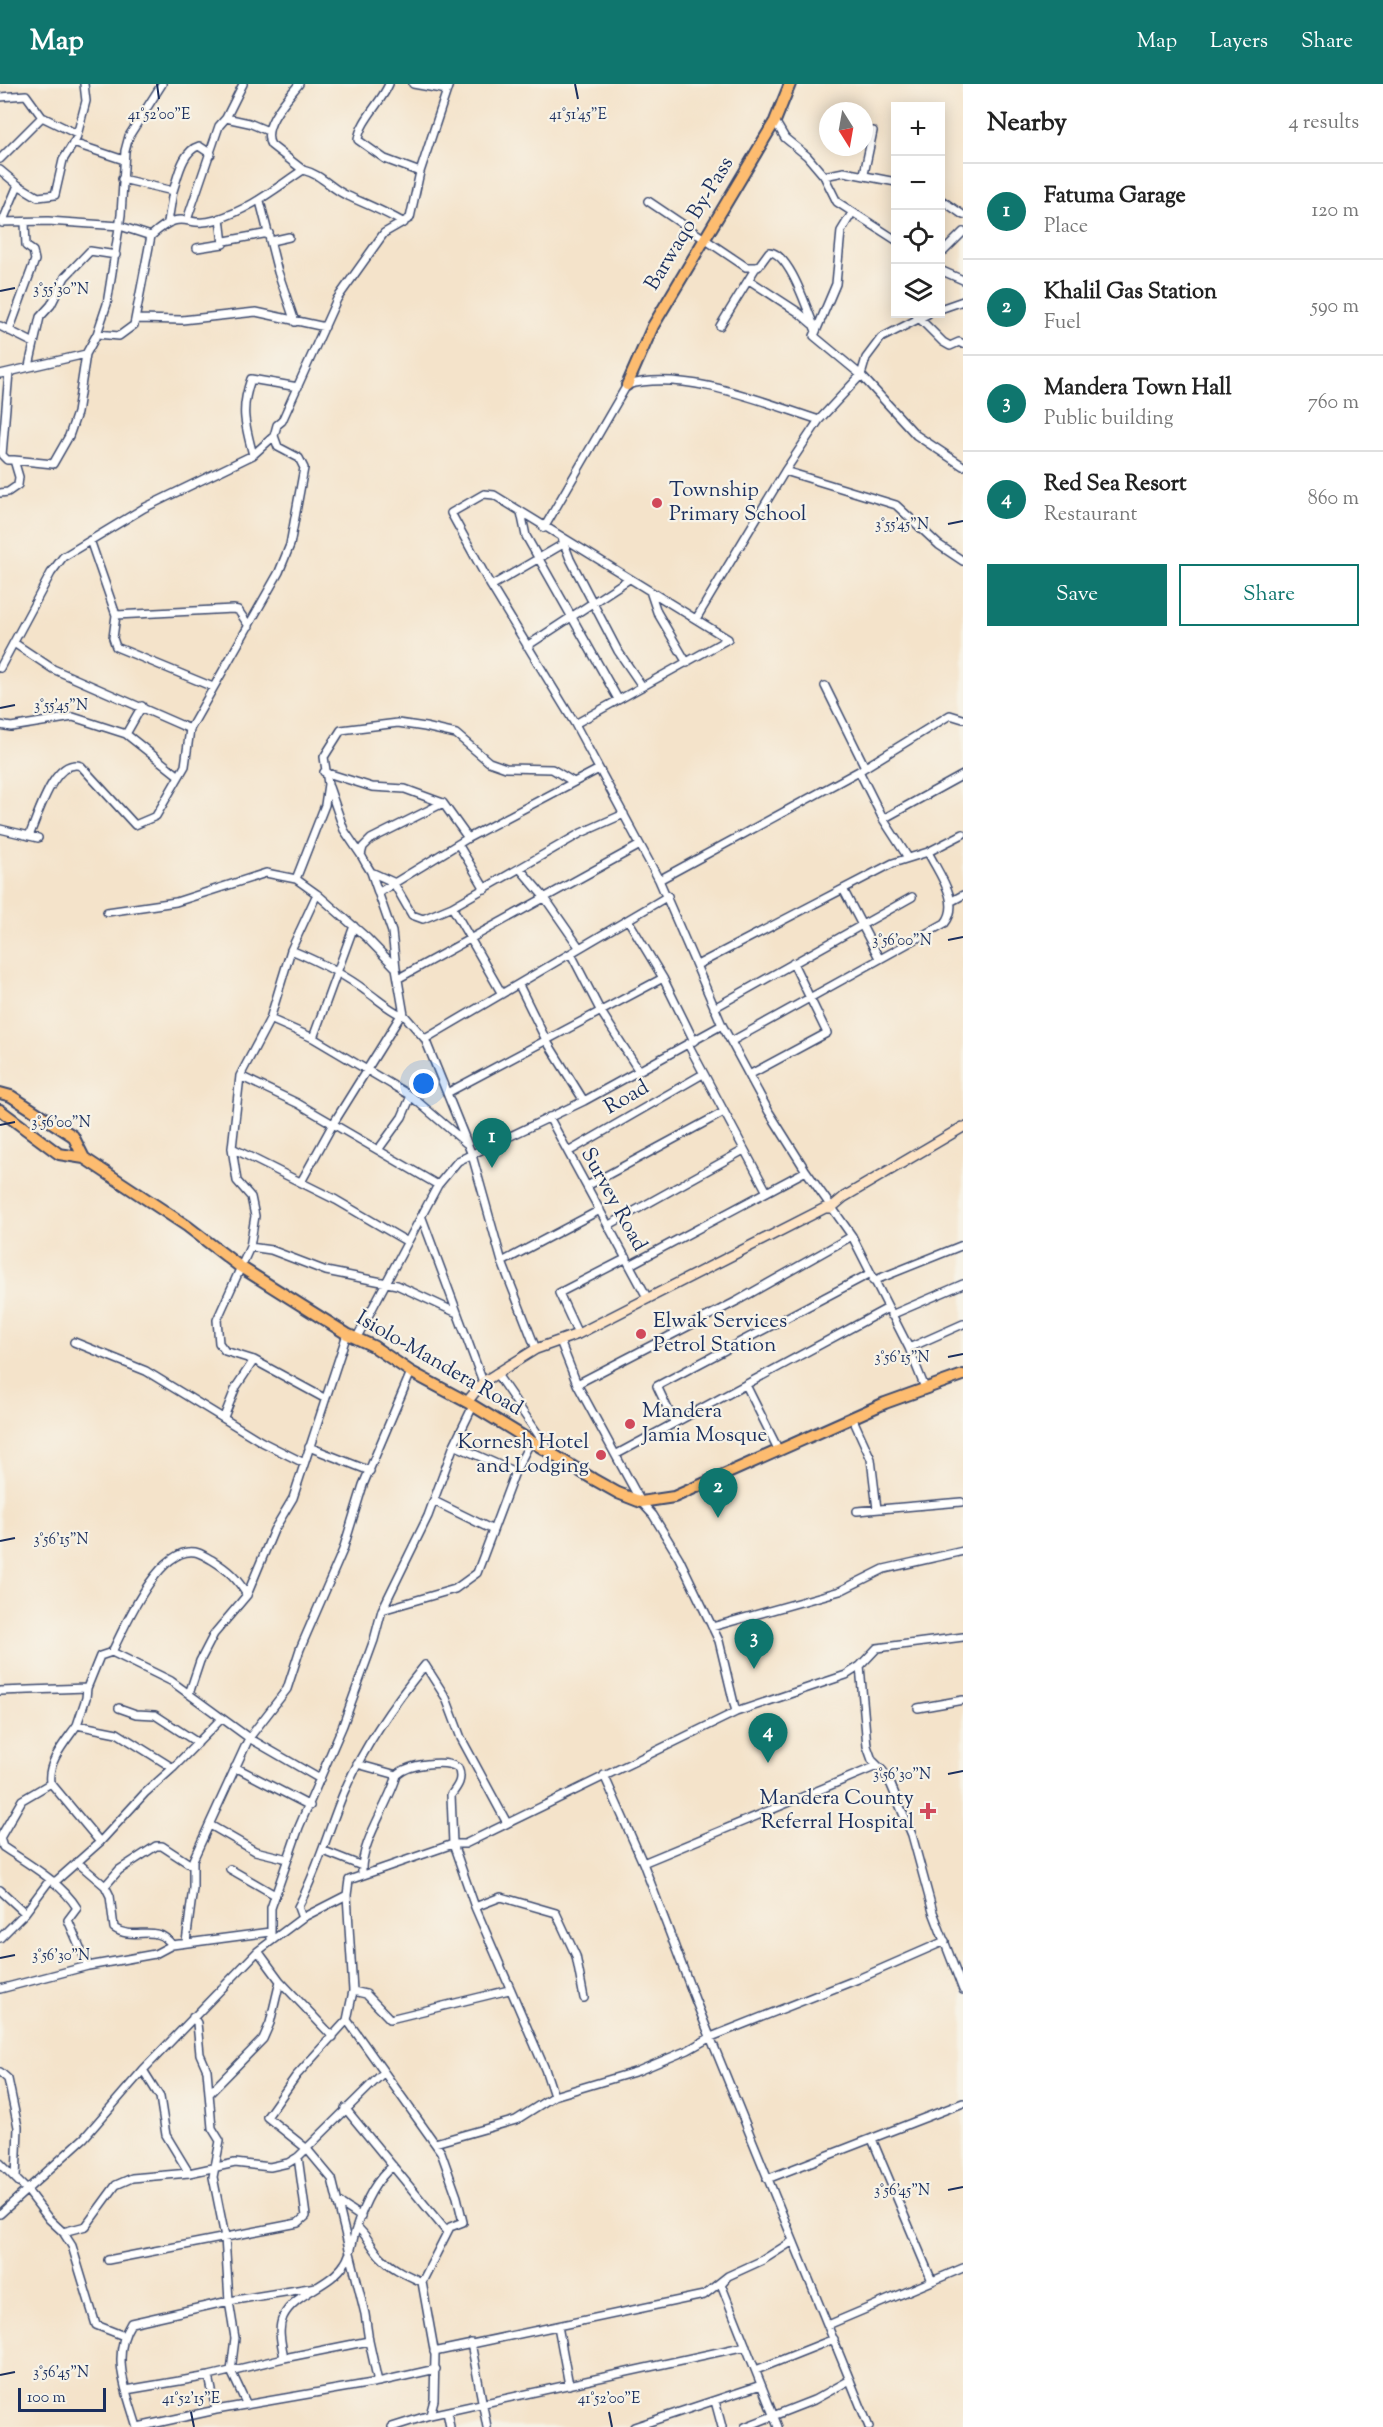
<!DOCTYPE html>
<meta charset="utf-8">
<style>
body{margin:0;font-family:"Sorts Mill Goudy",serif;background:#f6f6f6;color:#222}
.controls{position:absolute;right:18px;top:18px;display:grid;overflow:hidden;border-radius:0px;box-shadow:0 3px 15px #0003}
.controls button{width:54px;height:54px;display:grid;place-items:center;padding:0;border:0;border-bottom:2px solid #e0e0e0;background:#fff;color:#222;font:30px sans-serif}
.compass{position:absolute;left:819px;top:18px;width:54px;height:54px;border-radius:50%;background:#fff;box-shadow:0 3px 15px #0003;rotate:169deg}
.scale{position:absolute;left:18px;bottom:15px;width:88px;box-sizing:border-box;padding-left:6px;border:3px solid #1b2f5e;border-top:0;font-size:16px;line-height:21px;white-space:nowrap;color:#1b2f5e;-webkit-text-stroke:4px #f7f3e8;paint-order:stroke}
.you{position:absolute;left:424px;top:1000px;width:21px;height:21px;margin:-15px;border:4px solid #fff;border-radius:50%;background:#1a73e8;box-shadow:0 0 0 9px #1a73e833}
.badge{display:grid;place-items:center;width:39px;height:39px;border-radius:50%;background:#0f766e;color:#fff;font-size:20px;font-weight:700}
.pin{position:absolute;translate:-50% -50px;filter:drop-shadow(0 2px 3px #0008)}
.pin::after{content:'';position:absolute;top:32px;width:21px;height:18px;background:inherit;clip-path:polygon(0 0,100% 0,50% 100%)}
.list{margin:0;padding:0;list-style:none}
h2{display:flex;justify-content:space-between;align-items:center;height:78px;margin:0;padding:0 24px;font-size:26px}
h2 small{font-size:20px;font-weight:400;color:#767676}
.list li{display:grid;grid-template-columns:39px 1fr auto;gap:18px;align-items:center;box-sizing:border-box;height:96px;padding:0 24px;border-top:2px solid #e0e0e0}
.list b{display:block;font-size:22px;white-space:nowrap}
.list p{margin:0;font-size:20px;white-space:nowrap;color:#767676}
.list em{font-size:20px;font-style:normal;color:#767676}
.actions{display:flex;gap:12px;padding:18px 24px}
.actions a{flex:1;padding:14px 0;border:2px solid #0f766e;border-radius:0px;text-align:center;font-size:21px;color:#0f766e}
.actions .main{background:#0f766e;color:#fff}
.icon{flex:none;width:33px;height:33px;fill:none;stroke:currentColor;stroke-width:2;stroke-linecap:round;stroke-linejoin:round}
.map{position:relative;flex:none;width:963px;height:2343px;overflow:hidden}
header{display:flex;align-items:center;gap:36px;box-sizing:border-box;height:84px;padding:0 30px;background:#0f766e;color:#fff}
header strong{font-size:28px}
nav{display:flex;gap:33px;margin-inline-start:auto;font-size:21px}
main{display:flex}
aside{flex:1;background:#fff}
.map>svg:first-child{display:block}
</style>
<header>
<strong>Map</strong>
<nav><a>Map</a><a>Layers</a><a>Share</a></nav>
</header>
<main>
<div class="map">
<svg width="963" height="2343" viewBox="0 0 963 2343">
<rect width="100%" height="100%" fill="#f7f3e8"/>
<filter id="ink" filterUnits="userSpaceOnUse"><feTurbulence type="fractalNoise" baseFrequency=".0167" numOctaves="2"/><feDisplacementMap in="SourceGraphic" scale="12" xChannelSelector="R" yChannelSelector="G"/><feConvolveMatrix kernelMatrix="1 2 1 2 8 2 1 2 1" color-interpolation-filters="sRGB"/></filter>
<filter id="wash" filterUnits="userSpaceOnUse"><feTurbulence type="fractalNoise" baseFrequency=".008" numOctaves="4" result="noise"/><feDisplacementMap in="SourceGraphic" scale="24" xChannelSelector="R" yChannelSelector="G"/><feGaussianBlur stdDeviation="1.35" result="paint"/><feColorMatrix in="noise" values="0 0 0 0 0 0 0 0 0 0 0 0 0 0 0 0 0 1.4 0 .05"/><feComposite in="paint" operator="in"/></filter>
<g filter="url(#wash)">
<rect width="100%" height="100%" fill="#f4e3ca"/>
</g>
<g filter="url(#ink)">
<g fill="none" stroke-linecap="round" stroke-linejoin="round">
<g stroke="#3c4a6e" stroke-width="10">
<path id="minor" d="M299 0C288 14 260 43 271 61L303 86
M389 0C381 19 360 37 358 56L385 75 420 88
M413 0 447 6
M0 13 26 11 42 33 77 50
M226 34 249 39 268 47
M775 37 785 54 807 72 824 92 837 118 896 156
M73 59 124 76
M0 75 42 33
M0 86 18 101
M864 90 873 47
M824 92 844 88 896 98
M122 95 173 107 168 138
M173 107C178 93 182 67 199 62L211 70
M940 115 963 131
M260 117 278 188 295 238
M648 117 746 183H758L769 168C790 168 808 229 816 247
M852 129 841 147 836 200 814 252 861 291 916 351 963 382
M187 136 219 42 226 34 243 0
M0 138 48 137 120 142 151 152C184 122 185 145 215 136 251 125 273 106 303 86 323 91 331 105 348 112 368 121 386 128 404 139
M2 139 18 101 38 113 55 111 63 76 76 55 86 17 84 0
M225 157 269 149
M271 157 289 153
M197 164 223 160 220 134
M940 171 963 148
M940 186 963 196
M749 196 798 228 812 240
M940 225 963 217
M916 231 943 258 950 262 959 258 963 260
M136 235 182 236 256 228 325 243
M0 242 34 259
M720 242 755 185
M9 247 35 176 33 167 26 162 25 138
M97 250 119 252 134 241 151 152
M29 282 40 233 51 221 65 193 90 167 116 171
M9 288 2 371 7 376H14
M0 290 86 270
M253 371C245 340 240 326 251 295L298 303
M785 387 896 421 939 461 963 477
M0 409 8 408 18 401 19 393 14 376 53 380 69 352 77 329 86 270 97 250 107 220 121 131 125 67 129 52 162 0
M521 428 526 452 618 615
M544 444 627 301C685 285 763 318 819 336
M562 454 570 475 618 567 642 602
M90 456 116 531 113 554 116 563 213 603
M491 502 565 459
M651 510 657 528 687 579
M116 531 233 525 238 526 249 542
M696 535 785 387 819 336 861 291 866 274 881 254 928 230
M14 559 53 585 190 645
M527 562 629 495
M0 584 51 489 63 473 144 424 253 371 274 352 277 341 282 337 337 215 384 149 410 134 420 88 449 0
M825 602 865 683
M575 640 728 555 494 411 484 410 451 429 491 502 575 640 659 796 722 941 769 1028 806 1087 852 1152 909 1264 925 1304
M0 641 11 643 73 633 126 650 179 692
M126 650 142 622
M859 687 883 735 907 772
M324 688 372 703 405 705 443 719 468 754
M329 703 344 746 361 771
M443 719 371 755 363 763 361 771 366 780 371 788 393 798 412 831 423 835 452 823
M883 735 963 691
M0 745 38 754
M29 752C38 732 54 673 81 682L135 741 156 732 185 682 190 645 279 488 290 461 304 384 299 374 278 363 274 352
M458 760 485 805
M521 786 545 814 579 863
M371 788 392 848 396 884
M296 795 325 721 328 700 324 673 341 646 398 639 425 643 456 650 489 678 506 684 552 685 572 697
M659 796 859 687 950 631 963 635
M843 805 879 874
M378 809 468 754 599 685
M952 817 963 811
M107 828 176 818 266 789 296 795 317 810 367 854 396 884 404 931 425 955 472 1071 502 1178 536 1265
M628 836 663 894 694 957
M291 866C317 877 344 890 366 907 379 916 387 924 401 931
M571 870 600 926 639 987
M697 881 893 779 928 768 963 750
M399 894 640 761
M519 901 546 956 584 1017
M502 910 452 823 581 749 624 730
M714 924 912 813
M270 935 313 954 411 1012 466 1059
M313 954 354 842
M425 955 668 812
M732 957 945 839C962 818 938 789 928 768
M688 960 767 1108
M749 991 827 949 793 879
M240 992 297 1019 438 1101
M447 1009 663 894
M549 1033 648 1215
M232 1064 336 1116 406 1157
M378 1066 402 1033 411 1012
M568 1068 703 990
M301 1098 333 1040 401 931H404
M587 1102 724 1028
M422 1134 483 1298
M609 1141 744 1066
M250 1163 271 1166 326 1187 397 1201 455 1228
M502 1178 600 1126
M630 1181 806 1087
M873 1197 963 1161
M891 1231 963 1200
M578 1250 559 1209 627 1174
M356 1255 438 1101 458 1077 584 1017 722 941
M560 1257 577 1300 641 1418 653 1431 679 1474 719 1557 736 1628
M74 1258 146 1287 262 1358 304 1379
M909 1264 963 1240
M254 1276 225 1267 219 1259 217 1236 250 1163 255 1132 251 1113 237 1097 232 1064 240 992 270 935 291 866 317 810
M496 1289 549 1366
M577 1300 737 1217 852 1152
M746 1301 778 1365
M224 1333 236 1303 254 1276 324 1314
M852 1333 871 1375 877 1425
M674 1338 657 1302 869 1190
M454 1361 515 1388
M309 1363 370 1387
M617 1370 888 1224
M434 1417 493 1446
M857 1427 961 1418
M382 1526 455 1505 477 1489 515 1388 531 1357
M712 1543 840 1507 884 1485 963 1467
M112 1568C125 1542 159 1462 195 1468 201 1469 206 1473 212 1476 228 1486 237 1494 247 1511
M860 1582 867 1662 872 1676 883 1687 891 1701 912 1751 933 1828 963 1906
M87 1604 86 1614 77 1641 117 1649 173 1684
M0 1607 87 1604 100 1572 112 1568 171 1597 249 1654 320 1695
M189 1610 200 1577 214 1550 247 1511 274 1446 293 1414 347 1250
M119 1624 136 1630 155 1631 198 1659
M918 1624 963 1616
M77 1641C66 1657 47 1678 50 1698L100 1758
M357 1680 397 1691C408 1680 446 1675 458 1684 463 1695 458 1702 451 1711L453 1760 475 1823 545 1985 554 2012
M235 1683 310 1722
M604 1691 643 1779 696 1918 869 2343
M51 1699 22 1716 0 1754 3 1763C27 1779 62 1799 77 1824L68 1836 88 1882
M210 1741 255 1767 288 1775
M324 1767 362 1782
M77 1778 105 1802 110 1812 114 1844C134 1858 156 1838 172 1861
M643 1779 877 1682
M230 1785 275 1811
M362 1789C360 1759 389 1720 397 1691
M105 1802 119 1786 156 1762H162L191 1781
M0 1806 25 1829
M475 1823 501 1813 556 1829 576 1872 584 1914
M302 1834 298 1823C318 1786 328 1746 344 1708 364 1662 394 1619 425 1581L446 1614 461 1654 507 1739
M0 1854 25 1829 49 1797H56L100 1758 145 1709 173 1684 221 1635
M271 1856V1824L299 1743 343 1641 374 1556 382 1526 428 1432 454 1361 473 1322
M186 1858 193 1804V1776L249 1654 287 1605 300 1565 343 1466 363 1401 411 1288
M280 1897 333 1953
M0 1905 88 1882 155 1870 172 1861 270 1848
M509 1906 390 1935 366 1910 353 1907 347 1811 349 1796 453 1760H465L736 1628 846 1591 860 1582 877 1564 963 1553
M353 1907 347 1936 296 1992 267 2033 307 2065 332 2095 365 2230 369 2257
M193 1933 197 1939 200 1970 207 1986 212 2044 220 2057 213 2093 225 2153 229 2217 235 2254 231 2287 247 2321
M347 1936 441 2068 457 2113 463 2138 450 2143 422 2198 435 2271 434 2316 430 2331
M143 1986 160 2013 166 2051 189 2089
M0 1988 8 1995 18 2043 16 2095
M210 2009 263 1955 270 1939 280 1897 258 1867
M345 2024 447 2148
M872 2055 932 2197
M435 2059 516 2036 554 2012 638 1987 688 1966 711 1953 858 1895 945 1857
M0 2079 27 2106 49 2135 63 2148 72 2162 96 2241 124 2252
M767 2095 963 2019
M337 2117 361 2133
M0 2130 84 2054 143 1986 258 1867 302 1834 347 1811
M357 2143C368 2152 371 2163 381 2173 392 2185 407 2191 422 2198
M63 2148 86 2142 116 2101 132 2094 189 2089 235 2079 270 2083 288 2079 298 2073 384 1988
M108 2176 298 2139 306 2132 298 2073
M828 2241 963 2184
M558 2242 569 2301
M471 2259 487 2343
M434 2268 704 2211 728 2192
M284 2274 369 2257 378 2298 436 2285
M756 2286 834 2255
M209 2292 216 2326
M126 2306 209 2292 284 2274C282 2261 277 2246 283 2233 295 2208 330 2203 345 2179 352 2169 352 2156 356 2145 363 2122 375 2096 393 2082
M715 2317 722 2343
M447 2328 450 2343
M137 2343C127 2309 110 2272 131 2239L229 2217 316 2203
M138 2343 216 2326 378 2298
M392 2343 430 2331 746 2262
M634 2343 761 2301
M745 2343 814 2316 850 2296
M778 2343 721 2200 728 2192 763 2176 793 2157"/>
</g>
<g stroke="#3c4a6e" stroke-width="12">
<path id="secondary" d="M467 1318 483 1298 536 1265 578 1250 825 1124H831L844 1113 963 1043"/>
</g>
<g stroke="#3c4a6e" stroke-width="14">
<path id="trunk" d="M627 301 653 242 775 37 790 0
M0 1009 11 1012 73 1052 84 1074
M0 1026 59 1070 84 1074
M84 1074 187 1142 239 1182 347 1250 373 1262 411 1288 467 1318 593 1395 618 1409 641 1418 674 1413 885 1319 963 1291"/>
</g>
<use href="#minor" stroke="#fff" stroke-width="7"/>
<use href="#secondary" stroke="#fee4c5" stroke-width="9"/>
<use href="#trunk" stroke="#fdbc6f" stroke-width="10"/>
</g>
</g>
<path fill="none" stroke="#1b2f5e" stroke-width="2" d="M157 0 159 15M575 0 578 15M0 207 15 204M948 440 963 437M0 624 15 621M948 856 963 853M0 1041 15 1038M948 1273 963 1270M0 1457 15 1454M948 1690 963 1687M0 1874 15 1871M948 2106 963 2103M0 2291 15 2288M191 2328 194 2343M609 2328 612 2343"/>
<g fill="#d1495b" stroke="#f7f3e8" stroke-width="2">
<circle cx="657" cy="419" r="6"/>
<circle cx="641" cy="1250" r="6"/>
<circle cx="630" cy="1340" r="6"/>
<circle cx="601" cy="1371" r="6"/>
<path d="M925 1718h6v6h6v6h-6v6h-6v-6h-6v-6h6z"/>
</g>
<g text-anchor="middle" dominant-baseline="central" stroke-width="4.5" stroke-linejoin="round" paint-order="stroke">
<g font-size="21" fill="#1b2f5e" stroke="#f7f3e8">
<text transform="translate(690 140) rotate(-59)">Barwaqo By-Pass</text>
<text transform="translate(627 1014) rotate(-30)">Road</text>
<text transform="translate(613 1116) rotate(61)">Survey Road</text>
<text transform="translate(439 1280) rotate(30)">Isiolo-Mandera Road</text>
</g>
<g font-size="21" fill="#1b2f5e" stroke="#f7f3e8" text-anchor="start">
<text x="669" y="407">Township<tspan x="669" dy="24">Primary School</tspan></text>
<text x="653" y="1238">Elwak Services<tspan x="653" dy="24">Petrol Station</tspan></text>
<text x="642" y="1328">Mandera<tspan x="642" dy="24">Jamia Mosque</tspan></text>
<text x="589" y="1359" text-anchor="end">Kornesh Hotel<tspan x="589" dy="24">and Lodging</tspan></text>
<text x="914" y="1715" text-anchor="end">Mandera County<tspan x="914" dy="24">Referral Hospital</tspan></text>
</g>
</g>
<g font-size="15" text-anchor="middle" fill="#1b2f5e" stroke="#f7f3e8" stroke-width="4.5" stroke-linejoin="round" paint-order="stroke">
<text x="159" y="35">41°52'00"E</text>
<text x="578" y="35">41°51'45"E</text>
<text x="61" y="210">3°55'30"N</text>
<text x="902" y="445">3°55'45"N</text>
<text x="61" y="626">3°55'45"N</text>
<text x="902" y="861">3°56'00"N</text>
<text x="61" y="1043">3°56'00"N</text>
<text x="902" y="1278">3°56'15"N</text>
<text x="61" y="1460">3°56'15"N</text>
<text x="902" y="1695">3°56'30"N</text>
<text x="61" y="1876">3°56'30"N</text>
<text x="902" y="2111">3°56'45"N</text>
<text x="61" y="2293">3°56'45"N</text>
<text x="191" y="2319">41°52'15"E</text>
<text x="609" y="2319">41°52'00"E</text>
</g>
</svg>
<div class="controls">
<button>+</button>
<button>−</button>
<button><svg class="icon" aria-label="locate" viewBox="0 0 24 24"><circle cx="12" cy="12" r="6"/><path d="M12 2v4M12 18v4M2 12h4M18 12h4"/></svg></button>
<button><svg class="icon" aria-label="layers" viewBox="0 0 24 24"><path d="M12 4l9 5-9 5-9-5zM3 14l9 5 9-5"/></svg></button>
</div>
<svg class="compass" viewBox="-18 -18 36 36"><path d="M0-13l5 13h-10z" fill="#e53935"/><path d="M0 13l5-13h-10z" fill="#767676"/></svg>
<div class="scale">100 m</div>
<div class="you"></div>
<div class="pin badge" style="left:492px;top:1084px">1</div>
<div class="pin badge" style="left:718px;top:1434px">2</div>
<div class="pin badge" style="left:754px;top:1585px">3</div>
<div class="pin badge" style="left:768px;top:1679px">4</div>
</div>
<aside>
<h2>Nearby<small>4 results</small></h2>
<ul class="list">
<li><span class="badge">1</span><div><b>Fatuma Garage</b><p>Place</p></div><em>120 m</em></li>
<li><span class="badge">2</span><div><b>Khalil Gas Station</b><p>Fuel</p></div><em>590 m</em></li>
<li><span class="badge">3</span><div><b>Mandera Town Hall</b><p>Public building</p></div><em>760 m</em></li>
<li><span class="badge">4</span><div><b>Red Sea Resort</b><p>Restaurant</p></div><em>860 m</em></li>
</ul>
<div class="actions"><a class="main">Save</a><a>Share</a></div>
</aside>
</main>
